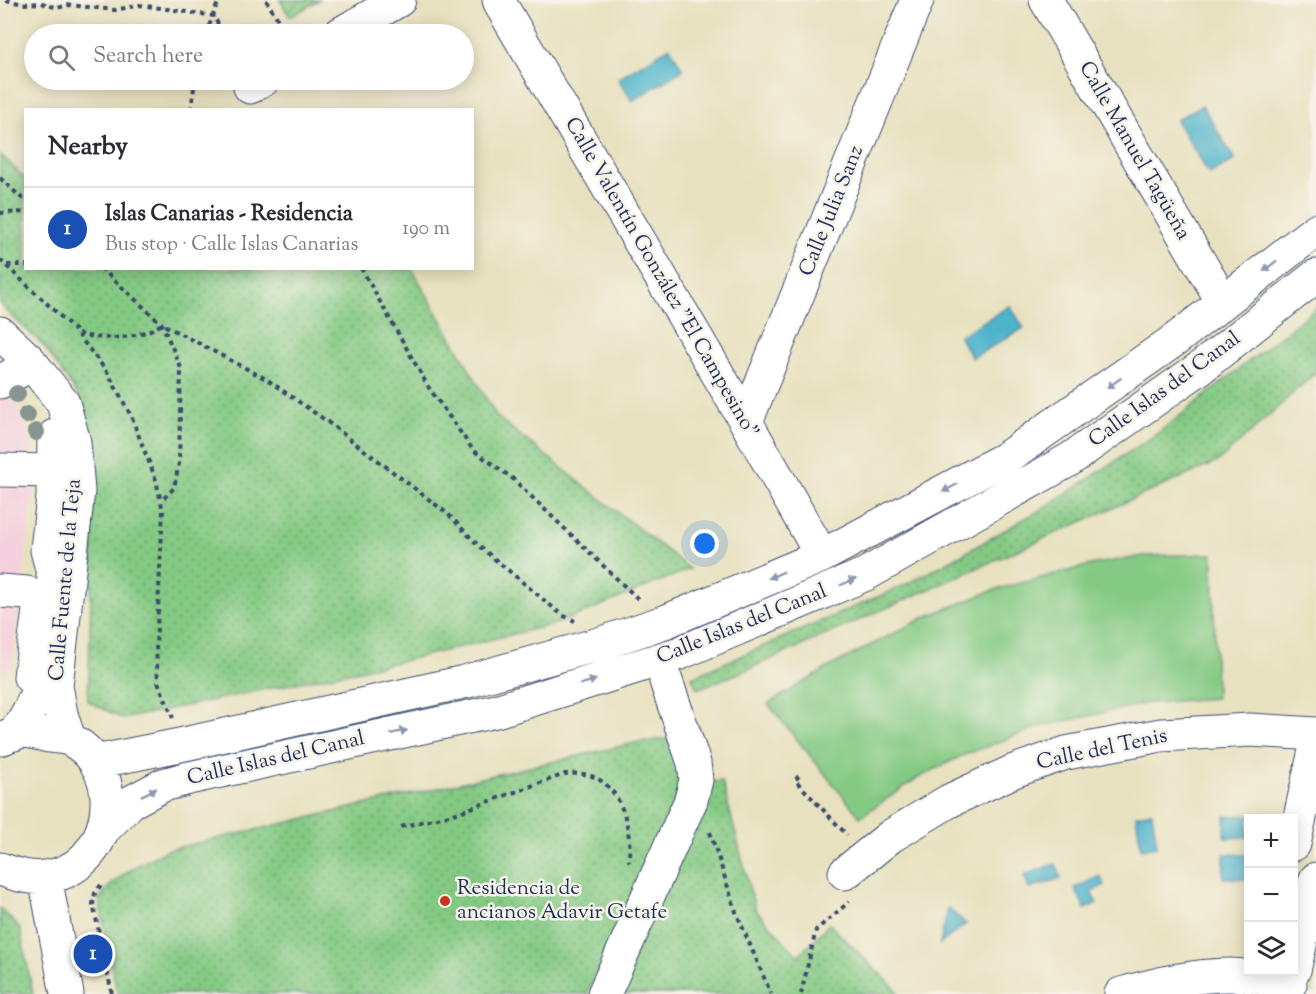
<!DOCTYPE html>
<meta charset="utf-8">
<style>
body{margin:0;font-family:"Sorts Mill Goudy",serif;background:#f7f7f7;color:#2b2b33}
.controls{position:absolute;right:18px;bottom:18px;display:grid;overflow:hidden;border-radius:0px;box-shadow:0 3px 15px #0003}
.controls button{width:54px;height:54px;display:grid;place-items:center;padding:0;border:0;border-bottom:2px solid #e1e1e2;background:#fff;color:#2b2b33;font:30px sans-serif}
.you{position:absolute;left:705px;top:544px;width:21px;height:21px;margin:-15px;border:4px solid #fff;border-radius:50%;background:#1a73e8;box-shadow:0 0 0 9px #1a73e833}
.badge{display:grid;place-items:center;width:39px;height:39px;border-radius:50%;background:#c8321e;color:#fff;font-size:20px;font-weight:700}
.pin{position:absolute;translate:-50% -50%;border:3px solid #fff;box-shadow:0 2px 6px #0006}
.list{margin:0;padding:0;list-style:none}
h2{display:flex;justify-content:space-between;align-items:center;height:78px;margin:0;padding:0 24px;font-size:26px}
h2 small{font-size:20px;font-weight:400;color:#7c7c81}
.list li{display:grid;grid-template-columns:39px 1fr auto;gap:18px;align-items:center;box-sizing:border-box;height:84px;padding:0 24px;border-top:2px solid #e1e1e2}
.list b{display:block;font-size:22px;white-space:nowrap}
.list p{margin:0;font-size:20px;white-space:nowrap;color:#7c7c81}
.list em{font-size:20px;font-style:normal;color:#7c7c81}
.icon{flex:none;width:33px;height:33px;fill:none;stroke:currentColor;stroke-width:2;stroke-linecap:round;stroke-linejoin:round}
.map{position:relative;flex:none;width:1316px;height:994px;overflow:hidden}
.search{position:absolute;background:#fff;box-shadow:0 3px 15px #0003;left:24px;top:24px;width:450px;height:66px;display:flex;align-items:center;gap:15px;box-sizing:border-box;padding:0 21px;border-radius:33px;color:#7c7c81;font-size:22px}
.panel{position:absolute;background:#fff;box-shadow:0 3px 15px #0003;left:24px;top:108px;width:450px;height:162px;border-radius:0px}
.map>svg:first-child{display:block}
</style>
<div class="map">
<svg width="1316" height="994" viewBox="0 0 1316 994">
<defs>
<pattern id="grass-dots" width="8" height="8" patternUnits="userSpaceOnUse" patternTransform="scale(1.5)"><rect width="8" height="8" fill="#85ca84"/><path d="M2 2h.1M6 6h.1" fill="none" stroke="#6ca46f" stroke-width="1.8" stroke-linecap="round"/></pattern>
<pattern id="garden-furrows" width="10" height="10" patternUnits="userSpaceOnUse" patternTransform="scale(1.5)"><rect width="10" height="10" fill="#85ca84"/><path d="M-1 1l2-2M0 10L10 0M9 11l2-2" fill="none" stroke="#6ca46f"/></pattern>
</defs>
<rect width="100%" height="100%" fill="#f7f3e8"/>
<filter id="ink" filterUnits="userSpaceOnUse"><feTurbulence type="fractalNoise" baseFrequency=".0167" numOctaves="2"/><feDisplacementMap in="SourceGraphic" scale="12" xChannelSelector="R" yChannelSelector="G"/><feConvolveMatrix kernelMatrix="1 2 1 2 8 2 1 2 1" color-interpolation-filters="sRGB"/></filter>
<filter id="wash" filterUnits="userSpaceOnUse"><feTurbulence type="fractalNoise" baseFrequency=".008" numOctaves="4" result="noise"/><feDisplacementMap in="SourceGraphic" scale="24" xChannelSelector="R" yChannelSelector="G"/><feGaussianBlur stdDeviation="1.35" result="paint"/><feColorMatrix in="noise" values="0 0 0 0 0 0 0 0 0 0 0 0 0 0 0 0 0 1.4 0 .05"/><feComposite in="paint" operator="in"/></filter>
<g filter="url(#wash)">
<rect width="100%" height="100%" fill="#e8e1bf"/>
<path fill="#f4cfdd" d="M0 381 10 395 28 433 33 491 12 668 0 671Z"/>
<path fill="url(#grass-dots)" stroke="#507c71" stroke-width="1.5" d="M0 154 25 178 26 268 412 269 497 417 690 569 559 623 407 660 123 719 88 701 95 451 82 401 43 345 0 305Z
M1316 308V372L1219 461 742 672 697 689 692 677 905 585 970 550 1049 505 1158 433Z
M666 739 678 748 682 783 587 994H117L99 899C115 875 142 863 167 850L639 742Z
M722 781 755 909 798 956 829 924 898 991 895 994H618L707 782Z
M0 908 20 928 33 994H0Z"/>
<path fill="url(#garden-furrows)" stroke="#507c71" stroke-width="1.5" d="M280 0H319L290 17Z"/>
<path fill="#85ca84" stroke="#507c71" stroke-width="1.5" d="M1213 554 1216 698 1148 703 1038 727 959 757 916 779 860 817 768 704 831 666 925 617 994 590 1095 564 1144 556Z"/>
<path fill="#4eb4cc" stroke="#347295" stroke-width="1.5" d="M670 47 683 70 632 101 618 78Z
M1202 105 1235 160 1209 174 1176 120Z
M1010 306 1024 328 972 358 959 336Z
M1152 812 1157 846 1141 849 1136 815Z
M1271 815V818H1248V837L1225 838V816Z
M1224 854 1248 855V879L1223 878Z
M1056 864 1061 878 1029 889 1024 875Z
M1100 876 1105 885 1091 892 1097 903 1085 909 1075 888Z
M948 908 966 924 940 944Z"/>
</g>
<g filter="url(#ink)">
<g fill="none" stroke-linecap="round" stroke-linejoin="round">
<g stroke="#3a4a6d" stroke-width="35">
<path id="minor" d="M499 0 502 7 746 422 822 556
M1046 0 1223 302
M340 34 399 0
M250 87 263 80
M0 333 29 360 63 403 74 442 78 491 56 686 61 714 69 739
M0 382 31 364
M746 422 917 0
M0 470 54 471 65 478 67 486
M0 591 27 593 38 600 39 610 30 677
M54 598V577L47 550 53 497 54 436
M14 734C32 711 42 684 46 656
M0 739C6 737 15 732 22 731 30 731 40 734 49 736 56 737 65 737 71 740 131 772 112 870 45 877 29 879 15 874 0 869
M95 762 180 745 464 682 599 644 667 621 822 556 1006 458 1176 339 1316 230
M104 829 131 802 163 785 189 778 496 711 680 653 866 574 1069 460 1200 368 1316 276
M1294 844 1316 746
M845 873 891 836 949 801 1014 771 1066 753 1161 735 1250 730 1316 734
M45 877 67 994
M1294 970 1316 879
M604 994 691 800 696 780 694 763 666 681
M1121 994C1157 984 1193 975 1230 975 1250 975 1271 980 1290 984"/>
</g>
<path stroke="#3a4a6d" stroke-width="4" stroke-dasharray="4.5 4.5" stroke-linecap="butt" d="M6 0 23 4 42 3 57 8 69 5 115 10 140 5 214 16 223 34
M266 0 287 34
M206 34 219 0
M191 110 195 80
M0 178 26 202
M0 213 26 212
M0 260 72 327 108 373 131 416 156 480 163 511 156 647 158 682 173 718
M7 265H26
M101 268 162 324 181 368 179 463 174 488 161 501
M361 268 429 388 473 450 512 478 639 600
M78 334C106 341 137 339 162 324L266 379 325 420 448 514 479 546 562 615 575 621
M799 776 795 780 847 835
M401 827 457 813 565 774C571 774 578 773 584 774 622 781 632 829 629 862
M710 832 736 912 771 994
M101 885 95 893 93 904 112 994
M801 994 816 930 849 902"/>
<use href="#minor" stroke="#fff" stroke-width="33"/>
</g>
<g fill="#86958f">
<circle cx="17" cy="394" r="9"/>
<circle cx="27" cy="415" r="9"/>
<circle cx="36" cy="432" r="9"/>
</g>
<defs><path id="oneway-solid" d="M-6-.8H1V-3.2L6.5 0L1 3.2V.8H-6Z" transform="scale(1.5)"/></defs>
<g fill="#8d97ae">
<use href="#oneway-solid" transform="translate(1270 266) rotate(142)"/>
<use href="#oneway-solid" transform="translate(1114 383) rotate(145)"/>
<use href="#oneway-solid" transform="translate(950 488) rotate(152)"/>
<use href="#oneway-solid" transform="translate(776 575) rotate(157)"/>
<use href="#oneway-solid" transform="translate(848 582) rotate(-23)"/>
<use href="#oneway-solid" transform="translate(588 682) rotate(-17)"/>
<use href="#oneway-solid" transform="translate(399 732) rotate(-12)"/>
<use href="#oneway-solid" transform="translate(149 792) rotate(-26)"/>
</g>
</g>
<circle fill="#c8321e" stroke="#f7f3e8" stroke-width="2" cx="445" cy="901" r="6"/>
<g text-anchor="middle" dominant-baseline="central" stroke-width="5" stroke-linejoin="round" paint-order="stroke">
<g font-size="21" fill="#1b2f5e" stroke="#f7f3e8">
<text transform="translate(1134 151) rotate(60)">Calle Manuel Tagüeña</text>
<text transform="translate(832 211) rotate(-68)">Calle Julia Sanz</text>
<text transform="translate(661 278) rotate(60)">Calle Valentín González "El Campesino"</text>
<text transform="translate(1165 390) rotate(-36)">Calle Islas del Canal</text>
<text transform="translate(66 580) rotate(-85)">Calle Fuente de la Teja</text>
<text transform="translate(742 625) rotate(-22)">Calle Islas del Canal</text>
<text transform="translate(1102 750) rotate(-12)">Calle del Tenis</text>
<text transform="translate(276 759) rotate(-13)">Calle Islas del Canal</text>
</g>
<g font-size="21" fill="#1b2f5e" stroke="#f7f3e8" text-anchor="start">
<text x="457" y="889">Residencia de<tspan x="457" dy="24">ancianos Adavir Getafe</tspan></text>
</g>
</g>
</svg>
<div class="controls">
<button>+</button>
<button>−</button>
<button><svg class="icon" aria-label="layers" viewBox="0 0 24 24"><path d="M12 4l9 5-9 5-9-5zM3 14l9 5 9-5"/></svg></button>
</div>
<div class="you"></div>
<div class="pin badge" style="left:93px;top:954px;background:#1a4fb4">1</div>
<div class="search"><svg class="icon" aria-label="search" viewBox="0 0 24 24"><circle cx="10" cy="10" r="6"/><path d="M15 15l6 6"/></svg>Search here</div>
<section class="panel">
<h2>Nearby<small></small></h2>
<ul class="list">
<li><span class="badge" style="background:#1a4fb4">1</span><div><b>Islas Canarias - Residencia</b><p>Bus stop · Calle Islas Canarias</p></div><em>190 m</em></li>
</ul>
</section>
</div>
